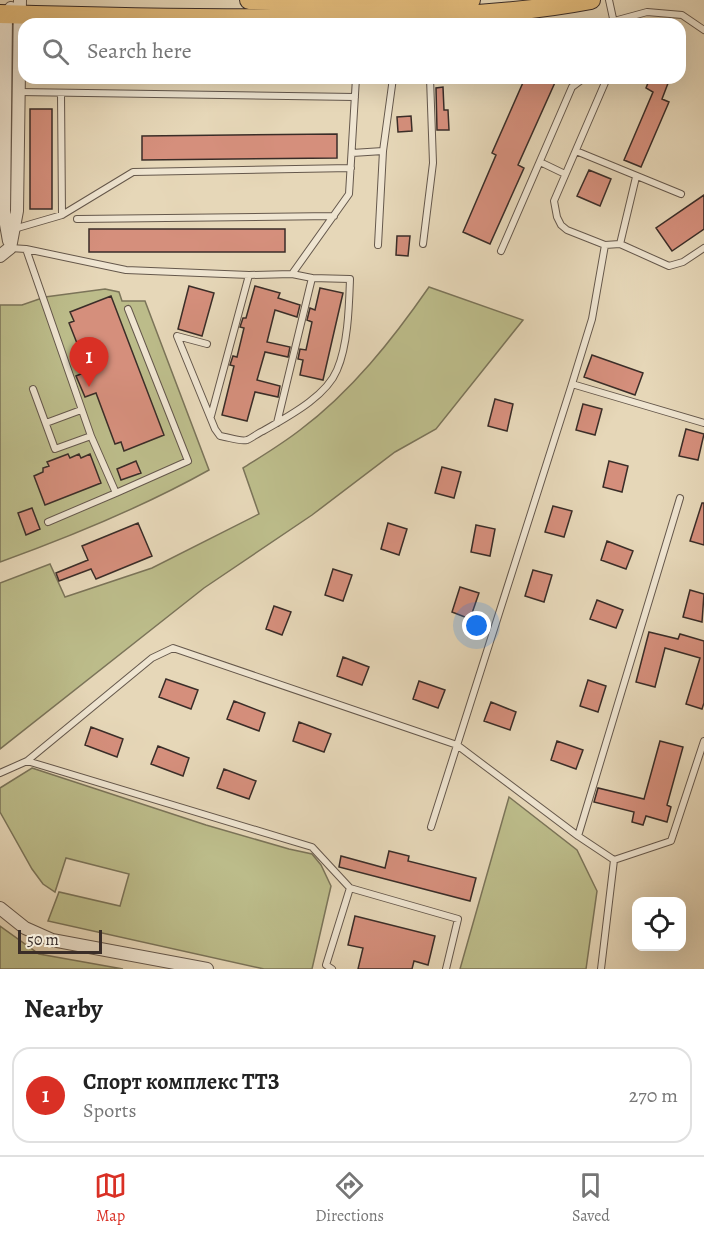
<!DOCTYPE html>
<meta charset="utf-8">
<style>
body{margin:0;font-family:Alegreya,serif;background:#f6f6f6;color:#222}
.controls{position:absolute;right:18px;bottom:18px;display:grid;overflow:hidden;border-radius:12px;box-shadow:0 6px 24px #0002}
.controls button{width:54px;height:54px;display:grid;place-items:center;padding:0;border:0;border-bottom:2px solid #e0e0e0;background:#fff;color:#222;font:30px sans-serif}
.scale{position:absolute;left:18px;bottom:15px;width:84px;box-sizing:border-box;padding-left:6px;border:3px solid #3a2d28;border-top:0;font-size:16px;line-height:21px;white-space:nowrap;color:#3a2d28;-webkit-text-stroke:4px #efe5d1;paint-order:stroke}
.you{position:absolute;left:477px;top:626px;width:21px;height:21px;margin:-15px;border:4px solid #fff;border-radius:50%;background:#1a73e8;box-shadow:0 0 0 9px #1a73e833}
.badge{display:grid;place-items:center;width:39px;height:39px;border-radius:50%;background:#d93025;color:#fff;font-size:20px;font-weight:700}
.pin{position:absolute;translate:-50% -50px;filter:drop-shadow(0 2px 3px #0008)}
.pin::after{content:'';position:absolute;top:32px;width:21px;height:18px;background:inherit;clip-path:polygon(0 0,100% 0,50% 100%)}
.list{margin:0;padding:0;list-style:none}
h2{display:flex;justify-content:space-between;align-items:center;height:78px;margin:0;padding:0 24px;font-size:26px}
h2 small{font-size:20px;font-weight:400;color:#767676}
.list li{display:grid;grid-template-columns:39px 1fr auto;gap:18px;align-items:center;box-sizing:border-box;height:96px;margin:0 12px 12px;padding:0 12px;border:2px solid #e0e0e0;border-radius:18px}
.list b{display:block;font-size:22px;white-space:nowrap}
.list p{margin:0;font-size:20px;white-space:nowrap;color:#767676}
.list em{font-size:20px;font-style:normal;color:#767676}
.icon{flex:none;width:33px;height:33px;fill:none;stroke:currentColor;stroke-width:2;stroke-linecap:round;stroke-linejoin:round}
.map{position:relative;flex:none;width:704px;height:969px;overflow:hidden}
.search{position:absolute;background:#fff;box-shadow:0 6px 24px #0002;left:18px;right:18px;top:18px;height:66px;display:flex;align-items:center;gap:15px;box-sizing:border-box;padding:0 21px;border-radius:18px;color:#767676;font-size:22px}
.sheet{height:186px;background:#fff}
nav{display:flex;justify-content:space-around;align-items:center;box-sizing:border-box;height:84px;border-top:2px solid #e0e0e0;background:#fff;font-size:16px;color:#767676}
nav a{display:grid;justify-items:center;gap:3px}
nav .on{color:#d93025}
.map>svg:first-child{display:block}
</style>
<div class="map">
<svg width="704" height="969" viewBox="0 0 704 969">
<rect width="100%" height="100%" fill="#e6d7b8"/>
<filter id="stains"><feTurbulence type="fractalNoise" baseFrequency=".00333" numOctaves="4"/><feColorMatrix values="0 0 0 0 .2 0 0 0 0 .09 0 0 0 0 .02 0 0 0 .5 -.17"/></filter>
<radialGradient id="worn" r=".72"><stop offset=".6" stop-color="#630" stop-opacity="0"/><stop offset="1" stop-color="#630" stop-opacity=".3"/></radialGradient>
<path fill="#bcbc8a" stroke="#7b7459" stroke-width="1.5" d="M429 287 523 320 436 429 395 452 312 515 204 588 0 749V583L50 564 65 597 152 568 259 514 243 468C262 456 282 444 300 430 351 392 393 339 429 287Z
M105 289 119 292 122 301H145L209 470C143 507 72 536 0 562V305H22L45 297Z
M32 768 206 825 289 849 312 854 321 865 331 886 312 969H264L48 921 59 892 120 906 129 874 66 858 55 892 43 884 32 869 0 812V788Z
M509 797 577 850 597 891 586 969H460Z
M0 926 39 954 123 969H0Z"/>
<path fill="#d58f7c" stroke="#3a2d28" stroke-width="1.5" d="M525 78H557L518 165 524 168 490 244 463 232 496 155 492 153Z
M650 78H670L662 99 669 102 641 167 624 160 653 92 646 88Z
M443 87 444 110H448L449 130H437L436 88Z
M30 109H52V209H30Z
M411 116 412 131 398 132 397 117Z
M337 134V158L142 160V136Z
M589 170 611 179 600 206 577 196Z
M704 195V229L672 251 656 228Z
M89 229H285V252H89Z
M397 236H410L408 256 396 255Z
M189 286 214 293 202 336 178 329Z
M255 286 280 293 278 298 300 305 297 317 275 310 267 342 290 347 288 357 265 352 257 380 280 386 278 397 255 392 247 421 222 415 234 366 230 365 233 356 237 357 244 328 240 327 243 318H246Z
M320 288 343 293 323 380 300 375 303 360 298 359 300 349 306 350 312 322 307 320 310 308 315 310Z
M111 296 164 435 124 451 121 442 115 444 96 393 85 397 76 376 88 371 69 323 74 321 70 312Z
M592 355 643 373 635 395 584 377Z
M495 399 513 404 507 431 488 426Z
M583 404 602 409 595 435 576 430Z
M686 429 704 434 698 460 679 456Z
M68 454 70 458 79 454 81 458 90 454 101 483 45 505 34 476 43 472V468L49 466 47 462Z
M136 461 141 473 121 480 117 469Z
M609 461 628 466 622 492 603 487Z
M442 467 461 472 454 498 435 493Z
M702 503H704V545L690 541Z
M553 506 572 511 564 537 545 532Z
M32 508 40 529 26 535 18 513Z
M138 523 152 556 96 579 91 569 59 581 56 573 88 560 82 546Z
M388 523 407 529 399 555 381 549Z
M476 525 495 529 490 556 471 552Z
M607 541 633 551 626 569 601 560Z
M333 569 352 575 343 601 325 595Z
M533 570 552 575 544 602 525 596Z
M460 587 479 593 470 619 452 612Z
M690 590 704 594 702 622 683 617Z
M597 600 623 610 616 628 590 619Z
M274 606 291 612 282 635 266 629Z
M649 632 678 639 680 634 704 641V703L702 709 686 704 700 658 665 648 655 687 636 682Z
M343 657 369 667 362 685 337 676Z
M166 679 198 690 191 709 159 697Z
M588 680 606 686 598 712 580 706Z
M419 681 445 690 438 708 413 699Z
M234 701 265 713 259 731 227 719Z
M491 702 516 712 510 730 484 721Z
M299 722 331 734 324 752 293 741Z
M91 727 123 739 117 757 85 745Z
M557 741 583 750 576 769 551 760Z
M660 741 683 747 667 805 671 807 667 822 646 816 643 825 632 822 634 812 594 802 598 788 644 799Z
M158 746 189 758 183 776 151 764Z
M224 769 256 781 249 799 217 788Z
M389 851 409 856 408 861 476 878 470 901 339 867 341 856 385 868Z
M355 916 435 936 428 965 414 961 412 969H358L363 948 348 945Z"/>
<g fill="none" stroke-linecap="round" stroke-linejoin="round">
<g stroke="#65584c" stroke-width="8">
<path id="lane" d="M609 0 614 23
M614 21 647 12 682 15 704 30
M607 78 554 201 557 217 561 225 567 230 605 245 620 244 669 266 683 262 704 248
M19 92 355 97
M61 93 62 215
M576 151 681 194
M352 153 383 151
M540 162 565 174
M77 219 334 216
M14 229 62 215 133 172 351 168
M423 244 433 163 430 78
M620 244 636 177
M378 245 383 151 393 78
M10 248 26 249 126 270 249 275 292 274 349 194 356 78
M26 249 91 436 55 449 33 389
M501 251 572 87 584 78
M207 344 177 336 215 429 220 436C228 437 240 442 247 440 252 438 258 433 263 431 287 417 326 397 337 370 348 345 349 307 350 279L312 278 292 274
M572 384 704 423
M211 416 249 275
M46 423 81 410
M277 423 312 278
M91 436 116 493 188 461 128 309
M48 522 116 493
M27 761 312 847 350 888 458 919 446 969
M0 773 27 761 152 658 173 648 457 745 578 836 614 860
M431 827 572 384 592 319 605 245
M578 836 680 498
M614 860 671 841 704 741
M332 969 326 965 350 888
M601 969 614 860"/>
</g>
<g stroke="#65584c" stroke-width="14">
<path id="street" d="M9 241 4 213 6 15 11 8
M0 256 10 248 17 211 20 0
M0 908 25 928 52 940 207 969"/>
</g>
<g stroke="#3a2d28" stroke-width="20">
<path id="primary" d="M249 0 402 2 471 0
M0 14C102 17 203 19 305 18 401 18 497 18 591 0"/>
</g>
<use href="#lane" stroke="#efe5d1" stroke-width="6"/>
<use href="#street" stroke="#efe5d1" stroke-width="12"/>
<use href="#primary" stroke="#e3bc7c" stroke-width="18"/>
</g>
<rect width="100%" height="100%" filter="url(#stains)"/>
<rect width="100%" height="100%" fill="url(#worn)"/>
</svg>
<div class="controls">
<button><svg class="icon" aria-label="locate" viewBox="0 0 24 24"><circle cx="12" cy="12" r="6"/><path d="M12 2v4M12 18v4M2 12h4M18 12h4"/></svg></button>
</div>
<div class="scale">50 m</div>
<div class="you"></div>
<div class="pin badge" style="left:89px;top:387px">1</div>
<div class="search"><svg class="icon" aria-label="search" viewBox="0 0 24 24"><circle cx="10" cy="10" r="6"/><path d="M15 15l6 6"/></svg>Search here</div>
</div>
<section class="sheet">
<h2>Nearby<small></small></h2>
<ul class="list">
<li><span class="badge">1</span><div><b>Спорт комплекс ТТЗ</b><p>Sports</p></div><em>270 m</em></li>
</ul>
</section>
<nav>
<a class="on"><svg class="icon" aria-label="map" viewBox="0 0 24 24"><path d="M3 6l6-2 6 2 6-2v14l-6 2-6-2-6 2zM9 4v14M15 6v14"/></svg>Map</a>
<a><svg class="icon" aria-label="directions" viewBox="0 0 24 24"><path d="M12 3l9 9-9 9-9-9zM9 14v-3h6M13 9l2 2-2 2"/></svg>Directions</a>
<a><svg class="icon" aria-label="saved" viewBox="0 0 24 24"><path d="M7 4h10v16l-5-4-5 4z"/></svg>Saved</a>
</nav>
